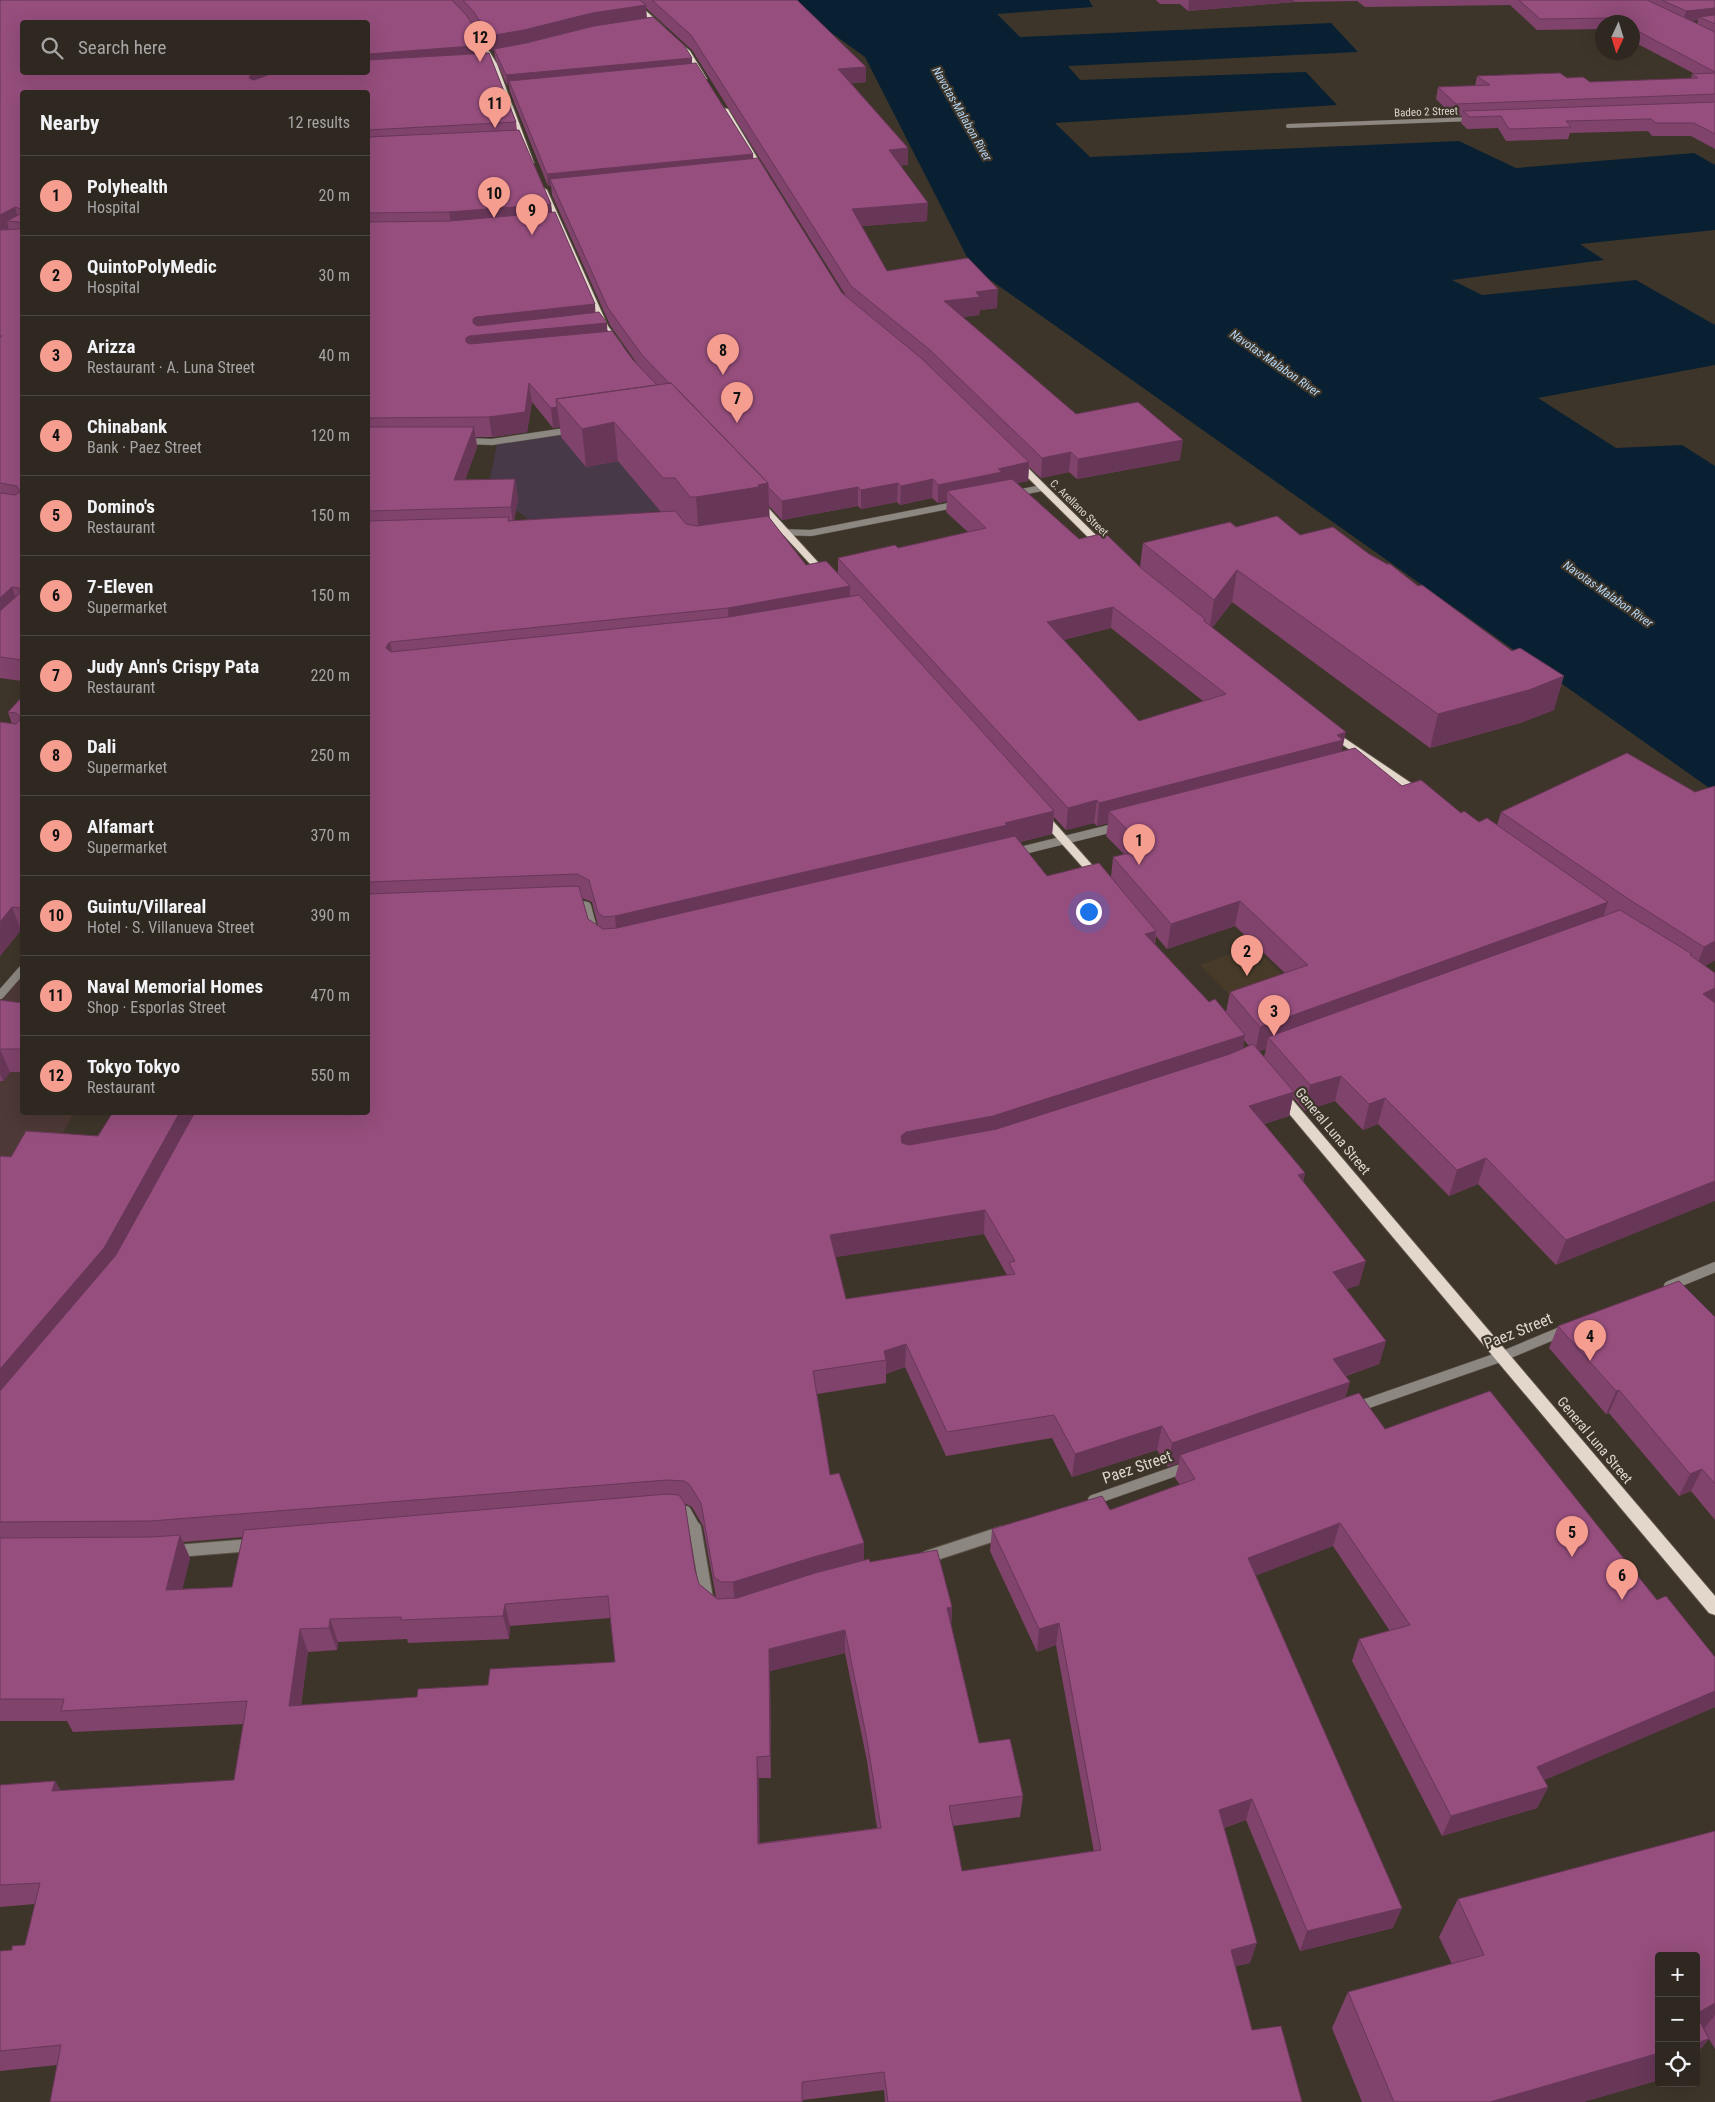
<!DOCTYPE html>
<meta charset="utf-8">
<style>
body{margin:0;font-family:"Roboto Condensed",sans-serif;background:#3a342d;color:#f1f3f6}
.controls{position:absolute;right:15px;bottom:15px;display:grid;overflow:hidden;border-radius:5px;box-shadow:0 5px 20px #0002}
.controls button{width:45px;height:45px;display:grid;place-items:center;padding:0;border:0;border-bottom:1px solid #49443e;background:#2e2820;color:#f1f3f6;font:25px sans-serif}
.compass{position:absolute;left:1595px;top:15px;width:45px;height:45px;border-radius:50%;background:#2e2820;box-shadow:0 5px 20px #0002;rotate:184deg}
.you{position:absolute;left:1088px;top:911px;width:18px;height:18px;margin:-12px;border:4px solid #fff;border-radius:50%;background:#1a73e8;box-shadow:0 0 0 8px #1a73e833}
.badge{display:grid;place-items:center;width:32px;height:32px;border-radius:50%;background:#f59d8e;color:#111;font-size:16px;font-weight:700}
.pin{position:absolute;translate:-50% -41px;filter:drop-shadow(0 1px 2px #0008)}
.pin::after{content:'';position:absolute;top:26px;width:18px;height:15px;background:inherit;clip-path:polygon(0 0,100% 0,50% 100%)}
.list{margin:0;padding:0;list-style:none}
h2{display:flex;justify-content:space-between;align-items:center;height:65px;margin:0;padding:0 20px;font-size:21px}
h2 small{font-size:16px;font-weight:400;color:#a7a6a5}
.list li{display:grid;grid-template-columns:32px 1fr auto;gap:15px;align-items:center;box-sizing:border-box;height:80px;padding:0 20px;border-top:1px solid #49443e}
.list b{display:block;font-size:19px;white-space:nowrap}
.list p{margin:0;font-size:16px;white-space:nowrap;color:#a7a6a5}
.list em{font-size:16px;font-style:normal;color:#a7a6a5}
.icon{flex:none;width:28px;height:28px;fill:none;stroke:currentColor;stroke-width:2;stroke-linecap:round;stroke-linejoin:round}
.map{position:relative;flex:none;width:1715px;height:2102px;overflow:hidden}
.search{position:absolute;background:#2e2820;box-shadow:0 5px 20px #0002;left:20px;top:20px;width:350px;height:55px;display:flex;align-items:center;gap:12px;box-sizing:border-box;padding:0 18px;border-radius:5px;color:#a7a6a5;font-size:19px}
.panel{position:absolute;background:#2e2820;box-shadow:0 5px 20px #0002;left:20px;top:90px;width:350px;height:1025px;border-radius:5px}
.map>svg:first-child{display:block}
</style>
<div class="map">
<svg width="1715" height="2102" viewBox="0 0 1715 2102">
<rect width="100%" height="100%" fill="#3e352a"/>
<path fill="#473947" d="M646 420 667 510 535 524 488 490 497 443Z"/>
<path fill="#473a29" d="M1253 946 1296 988 1241 1007 1200 965Z"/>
<path fill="#4d3936" d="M22 976V1112L74 1113 0 1247V1001Z"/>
<path fill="#082032" d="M794 0H1089L1093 7 997 14 1020 37 1331 23 1358 52 1068 66 1080 80 1306 72 1337 105 1055 123 1090 157 1459 141 1516 168 1694 153 1715 165V230L1580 244 1604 260 1452 280 1482 295 1636 280 1715 325V365L1538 398 1616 448 1682 445 1715 466V792L972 267 865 57 790 3Z"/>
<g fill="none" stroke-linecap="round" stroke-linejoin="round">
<g stroke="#5b5248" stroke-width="4.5">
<path id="minor-far4" d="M1288 126 1472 119"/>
</g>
<g stroke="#5b5248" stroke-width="7">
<path id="minor-far3" d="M466 441 492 442 572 430
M1016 493 1042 488
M779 532 811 533 959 504"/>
</g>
<g stroke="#5b5248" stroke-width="9">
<path id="minor-far2" d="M1016 852 1117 827
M573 903 587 906 594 932
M0 995 22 970"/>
</g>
<g stroke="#5b5248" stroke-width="11">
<path id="minor-far1" d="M1669 1286 1715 1267
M1357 1407 1503 1356 1565 1330
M1093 1500 1187 1467
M675 1510 686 1511 696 1529"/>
</g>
<g stroke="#5b5248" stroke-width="14">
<path id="minor" d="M695 1528 707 1598
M177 1551 251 1545
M927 1557 1003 1532"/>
</g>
<g stroke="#5b5248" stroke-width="2">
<path id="major" d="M628 0H634L665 28V30H661Z
M474 33H478L497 64 534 163 529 162 491 64Z
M679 45H683L690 51 707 79H703Z
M723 108 728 109 767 174 762 173Z
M544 188 547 190 608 326 622 345 621 347H615L600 326 541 190Z
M1014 460H1020L1107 546V550H1101L1014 464Z
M759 500 762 501 828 573V577H822L756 505V501Z
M1331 729 1423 791 1424 793 1423 795H1415L1327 734 1326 732Z
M1041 811 1045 812 1102 876 1104 878 1102 880H1094L1037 816 1036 814Z
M1280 1090 1285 1091 1715 1596V1615L1709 1613 1275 1097 1274 1094 1275 1091Z"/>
</g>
<use href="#minor-far4" stroke="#8d8782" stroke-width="4"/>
<use href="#minor-far3" stroke="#8d8782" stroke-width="6"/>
<use href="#minor-far2" stroke="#8d8782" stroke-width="8"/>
<use href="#minor-far1" stroke="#8d8782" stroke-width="10"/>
<use href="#minor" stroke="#8d8782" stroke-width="12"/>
<use href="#major" fill="#e3d7cc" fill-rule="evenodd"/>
</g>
<path fill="#80436c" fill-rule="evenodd" d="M0 0H797L866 82 851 83 908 148V165H901L927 221 862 226 887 271 997 308 980 310 979 315 963 317 1076 414 1180 460 1077 479 1069 472 1041 478 1029 467 1028 481 1017 483 1079 539 1140 567 1143 543 1236 527 1300 535 1554 710 1520 723 1430 748 1232 602 1212 628 1342 751 1402 786 1461 813 1479 822 1497 825 1501 812 1695 792 1715 786V960L1705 966 1556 1265 1478 1184 1449 1196 1378 1124 1363 1130 1335 1101 1305 1111 1293 1097 1289 1116 1264 1124 1305 1173 1303 1182 1359 1285 1346 1289 1386 1341 1379 1364 1346 1376 1350 1382 1345 1398 1385 1429 1715 1707 1544 1780 1548 1787 1537 1808 1442 1836 1352 1661 1359 1639 1390 1631 1333 1546 1255 1575 1393 1928 1300 1951 1246 1820 1224 1828 1250 1963 1235 1966 1252 2030 1302 2102H885L884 2090 803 2100V2102H50L57 2065 0 2071V1951L12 1950 25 1945 35 1904 0 1907V1785L55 1781 61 1791 234 1780 244 1724 73 1732 67 1721H0V1156L11 1157 98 1136 368 1112V92H22V681L0 678ZM646 8 692 50 846 296 842 293 753 158 646 18ZM467 17 475 27 491 51 494 50 495 58 507 85H509L510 92 548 186H551L552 195 610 325 638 365 608 331 595 312V304L552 212 551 204 517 130 516 122 486 53 485 45ZM22 22H368V72ZM532 402 553 428 560 427 561 437 586 467 618 461 661 512 514 521 518 499 515 479 465 480 477 447 476 437H492L527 432ZM932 498 938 503 947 501 946 512 968 532 898 548 838 558V574L806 565 769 518V506L782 520 858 506 861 509 897 502 900 505ZM1111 628 1203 701 1139 721 1063 640ZM1054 817 1066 830 1094 823 1097 826 1108 823 1106 836 1124 854 1113 857 1111 877 1047 876 1020 842 1052 834ZM582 898 592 902 598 926 588 919ZM1235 926 1285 973 1230 992 1226 1012 1209 1002 1155 944 1156 936 1167 949ZM1244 1040 1249 1046 1243 1049ZM1266 1049 1264 1057 1259 1051ZM984 1234 1007 1275 846 1299 835 1257ZM905 1367 946 1456 1052 1438 1072 1477 1157 1450 1168 1467 1179 1463 1175 1478 1180 1485 1110 1510 992 1529 990 1551 1037 1652 1056 1645 1094 1852 962 1871 953 1826 1020 1817 1023 1796 979 1743 951 1626 952 1607 870 1562 864 1560V1543L830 1475 817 1394 886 1383V1374ZM684 1504H686L692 1507 703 1526 716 1597 699 1584 695 1570ZM243 1537 232 1587 182 1589 190 1558 183 1542ZM610 1618 615 1662 488 1685 417 1697 301 1705 308 1652 337 1650 338 1642 407 1639 408 1643 509 1639 510 1626ZM845 1653 867 1761 877 1828 759 1843V1778H771L770 1671Z
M1156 0H1715V149L1691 136H1652L1648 131 1570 133 1568 139 1506 141 1498 128 1467 129 1461 123 1462 116H1453L1436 99 1438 87 1475 86 1477 76 1567 78 1590 82 1691 79 1692 74H1695L1632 41V22H1602V29L1537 30 1510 5 1365 7 1357 1 1294 2 1188 11 1180 4H1160ZM1698 20 1697 24 1692 21Z
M22 697V930H21L0 956 12 724 8 712Z
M0 1000 22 1003V1072H10L3 1081H0Z
M1715 1317V1520L1691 1491 1679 1496 1609 1413 1606 1414 1549 1348 1558 1326Z
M1715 1831V2049L1659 1956V2080L1583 2102H1362L1332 2028 1348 1992 1452 1964 1439 1937 1458 1899Z"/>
<path fill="#683758" d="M1189 0H1294V2L1188 11Z
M646 5 647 19 525 45 494 49V50L491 51 489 36 592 13Z
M1715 8V17H1699L1698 20 1683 22 1686 11Z
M485 45 487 61 368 70V54Z
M692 58V67L509 81V85H507L506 75Z
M866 67V82L838 85V69Z
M321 72 255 88 249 78 252 73 253 72Z
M908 148V165L889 166V150Z
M753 154 754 166 550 179 551 186H548L547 174Z
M928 203 927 221 852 227V209Z
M551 204 553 221 452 230 449 212Z
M15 207 19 222 7 221 9 230 0 236V215Z
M998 289 997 308 980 310 979 315 944 320V301L976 292Z
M595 304 596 322 607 323 608 342 472 355 466 342V338L473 319 476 317Z
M529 383 532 402 527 432 492 437 489 417Z
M557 407 560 427 553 428 551 408Z
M614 422 618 461 586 467 582 429Z
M474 427 477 447 457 501 454 480Z
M1183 440 1180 460 1077 479 1078 459Z
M1071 452 1069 472 1041 478 1042 458Z
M1029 462 1028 481 1001 486 947 491V501L938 503V485L998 469Z
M515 479 518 499 513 527 511 507Z
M933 479 932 498 900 505 901 486Z
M768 483 770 522 699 537 696 497Z
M898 483 897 502 861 509V490Z
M858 487V506L782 520V501Z
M1237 570 1232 602 1209 632 1214 600Z
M850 586V608L729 629 728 608Z
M12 587 19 608 0 626V598Z
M1113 607 1111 628 1045 644 1047 622Z
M390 642 394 664 386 648 387 645Z
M1564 676 1554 710 1520 723 1430 748 1438 714Z
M1346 732 1341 754 1109 811 1108 823 1097 826 1099 803Z
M1097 800 1094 823 1066 830 1068 808Z
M1054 811 1052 834 617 939 615 916Z
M1240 901 1235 926 1167 949 1171 924Z
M1608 902 1600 927 1268 1037 1266 1049 1255 1053 1260 1027Z
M12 907 21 930 0 956V922Z
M1156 931 1153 954 1145 934Z
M1715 941V960L1694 972 1704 947Z
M1715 988V1009L1703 994Z
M1245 1035 1241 1058 901 1159V1136L906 1132Z
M0 1049 10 1072 3 1081 0 1074Z
M1341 1076 1335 1101 1305 1111 1310 1085Z
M1294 1092 1289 1116 1244 1130 1249 1106Z
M1385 1098 1378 1124 1363 1130 1369 1104Z
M180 1112H201L113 1271 0 1406V1369Z
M1486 1158 1478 1184 1449 1196 1457 1170Z
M1305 1173 1300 1196 1298 1175Z
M1715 1181V1201L1556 1265 1566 1240Z
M985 1210 984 1234 830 1258V1235Z
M1366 1261 1359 1285 1327 1296 1333 1272Z
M1386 1341 1379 1364 1327 1382 1333 1359Z
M906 1344 905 1367 886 1374V1360L884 1351Z
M1350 1382 1343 1405 1180 1455 1179 1463 1168 1467 1172 1443Z
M1619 1390 1609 1413 1606 1414 1616 1391Z
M1162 1426 1157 1450 1072 1477 1075 1454Z
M1702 1469 1691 1491 1679 1496 1690 1474Z
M1340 1523 1333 1546 1242 1581 1248 1558Z
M180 1535 190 1558 177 1612 166 1590Z
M864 1543V1566L735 1605 733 1582 810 1558Z
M505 1604 510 1626 509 1639 503 1616Z
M952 1607 951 1630 947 1608Z
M330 1619 338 1642 337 1650 329 1628Z
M1059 1623 1056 1645 1037 1652 1039 1629Z
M300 1629 308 1652 298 1727 289 1706Z
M845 1630V1653L770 1671 771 1778 770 1756 769 1649Z
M1715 1691V1707L1526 1788 1537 1767Z
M757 1757 759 1778 760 1864 758 1844Z
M55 1781 68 1802 52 1791Z
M1548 1787 1537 1808 1442 1836 1451 1816Z
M1252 1799 1246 1820 1214 1831 1219 1810Z
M1402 1908 1393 1928 1300 1951 1307 1931Z
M1257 1943 1250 1963 1224 1969 1231 1950Z
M1715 2003V2015L1703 2030 1696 2014Z
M1709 2039 1696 2055V2043Z
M1659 2053V2080L1583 2102H1490Z"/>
<path fill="#954e7d" stroke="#683758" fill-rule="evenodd" d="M0 0H452L467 16 485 45 368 54V22H22V72H253L252 73 249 78 254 80 276 72H368V60L489 53 516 122 368 130V92H22V660L0 657V611L19 594V588L12 587 0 598V493L15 495 20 492 17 486 0 483V337L2 336H0V230L19 229 21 226 19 222 7 221 20 214 21 209 15 207 0 215Z
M463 0H640L646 5 592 13 524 30 489 36 474 12Z
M652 0H797L866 67 838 69 908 148 889 150 928 203 852 209 887 271 968 258 998 289 976 292 980 297 944 301 1076 414 1138 402 1183 440 1078 459 1071 452 1042 458 930 350 851 286 691 35Z
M1519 0H1647L1715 32V72L1632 28V22H1621L1613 18 1540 19Z
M1662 0H1715V8L1686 11Z
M1715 15V24L1699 17Z
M653 17 684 45 692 58 506 75 494 49 526 43 594 26Z
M696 63 753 154 547 174 509 81Z
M1560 73 1567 78 1583 77 1590 82 1698 78 1692 74 1715 73V94L1456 104 1438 87 1490 85 1477 76Z
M1715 102V134L1694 123H1656L1651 119 1566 121 1571 127 1509 129 1501 116 1470 117 1463 111Z
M519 130 551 204 449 212 368 213V137Z
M758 158 842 293 921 358 1029 462 998 469 1002 472 938 485 933 479 901 486 898 483 861 490 858 487 782 501 768 487V483L671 383H669L642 355 608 308 550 179Z
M555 212 595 304 476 317 473 319V323L477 326 599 312 607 323 469 336 466 338V342L470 344 612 331 633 360 657 385 556 399 557 407 551 408 529 383 525 412 489 417 368 418V222L450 221Z
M671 383 768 483 758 485 759 487 696 497H690L675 478H663L614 422 582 429 556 399Z
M368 427H474L454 480 515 479 511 507 368 511Z
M1012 479 1079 539 1105 533 1141 568 1205 619 1204 621 1346 732 1337 735 1343 740 1099 803 1097 800 1068 808 838 558 895 545 898 548 986 528 947 491ZM1113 607 1226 694 1139 721 1047 622Z
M675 511 686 524 697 526 768 516 806 565 826 561 850 586 728 608 390 642 387 645 386 648 391 652 729 617 859 595 1054 811 1005 823 1007 825 615 916 604 917 598 913 589 880 577 874 368 882V521L509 517 508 521Z
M1277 516 1300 535 1333 527 1369 554 1387 564H1390L1418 586 1422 585 1512 651 1520 648 1564 676 1529 690 1438 714 1237 570 1214 600 1143 543 1230 522 1236 527Z
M22 697V908L12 907 0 922V722L16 724 20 720V716L16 713 8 712Z
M1355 748 1402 786 1421 780 1461 813 1464 811 1479 822 1487 818 1608 902 1260 1027 1230 992 1308 965 1240 901 1171 924 1113 857 1146 849 1109 811Z
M1627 753 1695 792 1715 786V941L1704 947 1627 898 1501 812Z
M1015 836 1047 876 1099 863 1156 931 1145 934 1209 1002 1215 999 1245 1035 993 1116 906 1132 901 1136 902 1143 909 1145 997 1129 1230 1054 1253 1044 1294 1092 1249 1106 1305 1173 1298 1175 1366 1261 1333 1272 1386 1341 1333 1359 1350 1382 1172 1443 1162 1426 1075 1454 1054 1415 947 1432 906 1344 884 1351 886 1360 813 1371 830 1475 839 1473 864 1543 810 1558 733 1582H721L714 1577 701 1503 689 1484 684 1481 667 1480 151 1521 0 1522V1391L116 1255 195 1112H368V894L576 886 579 887 588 919 603 929 617 928ZM985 1210 1015 1261 1009 1263 1015 1274 846 1299 830 1235Z
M1620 910 1692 954 1690 955 1715 973V988L1703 994 1715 1003V1181L1566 1240 1486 1158 1457 1170 1385 1098 1369 1104 1341 1076 1310 1085 1268 1037Z
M0 1000 22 1003V1049H0Z
M113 1112H180L104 1248 0 1369V1156L11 1157 26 1131 98 1136Z
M1679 1281 1715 1317V1484L1702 1469 1690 1474 1619 1390 1616 1391 1558 1326Z
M1490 1391 1657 1600 1666 1596 1715 1657V1691L1537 1767 1548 1787 1451 1816 1359 1639 1410 1625 1340 1523 1248 1558 1402 1908 1307 1931 1252 1799 1219 1810 1257 1943 1231 1950 1252 2030 1281 2026 1302 2102H888L884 2072 802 2082V2102H50L61 2045 0 2051V1951L12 1950V1946L25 1945 40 1883 0 1885V1785L55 1781 52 1791 234 1780 247 1701 61 1711 64 1699H0V1538L152 1537 180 1535 166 1590 232 1587 244 1530 667 1494 679 1495 685 1504 695 1570 699 1584 717 1599 737 1598 815 1573 869 1559 870 1562 937 1550 952 1607 947 1608 979 1743 1010 1739 1023 1796 949 1806 962 1871 1101 1850 1059 1623 1039 1629 992 1529 1102 1496 1110 1510 1195 1479 1180 1455 1359 1393 1385 1429ZM608 1596 615 1662 490 1669 488 1685 418 1689 417 1697 289 1706 300 1629 329 1628 330 1619 401 1617V1620L503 1616 505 1604ZM845 1630 867 1740 881 1828 758 1844 757 1757 770 1756 769 1649Z
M1715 1831V2003L1696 2014 1709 2039 1696 2043V1956H1659V2053L1490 2102H1394L1348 1992 1484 1955 1458 1899Z"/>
<g text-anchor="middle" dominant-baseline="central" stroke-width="4.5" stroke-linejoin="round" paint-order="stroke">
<g font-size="11" fill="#ddd7d0" stroke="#3e352a">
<text transform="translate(1426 112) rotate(-2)">Badeo 2 Street</text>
<text transform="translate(1079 508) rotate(44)">C. Arellano Street</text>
</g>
<g font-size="12" font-style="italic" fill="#b4d8f6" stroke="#3e352a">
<text transform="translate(962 114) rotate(60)">Navotas-Malabon River</text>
<text transform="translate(1275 363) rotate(35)">Navotas-Malabon River</text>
<text transform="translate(1608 594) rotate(35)">Navotas-Malabon River</text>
</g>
<g font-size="14" fill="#ddd7d0" stroke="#3e352a">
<text transform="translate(1333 1131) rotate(50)">General Luna Street</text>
<text transform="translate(1595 1440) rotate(50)">General Luna Street</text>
</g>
<g font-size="16" fill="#ddd7d0" stroke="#3e352a">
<text transform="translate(1518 1331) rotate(-22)">Paez Street</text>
<text transform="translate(1137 1467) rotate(-19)">Paez Street</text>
</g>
</g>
</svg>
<div class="controls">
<button>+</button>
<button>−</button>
<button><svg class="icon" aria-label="locate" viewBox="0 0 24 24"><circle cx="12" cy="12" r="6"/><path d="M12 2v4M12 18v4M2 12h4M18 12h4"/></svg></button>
</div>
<svg class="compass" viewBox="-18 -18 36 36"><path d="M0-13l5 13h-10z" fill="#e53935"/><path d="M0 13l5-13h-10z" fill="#a7a6a5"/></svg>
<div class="you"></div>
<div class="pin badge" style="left:1139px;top:865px">1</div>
<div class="pin badge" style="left:1247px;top:976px">2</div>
<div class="pin badge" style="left:1274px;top:1036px">3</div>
<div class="pin badge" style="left:1590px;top:1361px">4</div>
<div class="pin badge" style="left:1572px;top:1557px">5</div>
<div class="pin badge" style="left:1622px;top:1600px">6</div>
<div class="pin badge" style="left:737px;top:423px">7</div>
<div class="pin badge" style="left:723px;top:375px">8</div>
<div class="pin badge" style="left:532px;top:235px">9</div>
<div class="pin badge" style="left:494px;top:218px">10</div>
<div class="pin badge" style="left:495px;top:128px">11</div>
<div class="pin badge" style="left:480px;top:62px">12</div>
<div class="search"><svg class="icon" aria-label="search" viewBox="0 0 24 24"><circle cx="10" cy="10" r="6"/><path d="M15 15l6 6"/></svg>Search here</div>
<section class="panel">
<h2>Nearby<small>12 results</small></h2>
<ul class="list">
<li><span class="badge">1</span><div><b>Polyhealth</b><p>Hospital</p></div><em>20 m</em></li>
<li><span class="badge">2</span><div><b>QuintoPolyMedic</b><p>Hospital</p></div><em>30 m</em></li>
<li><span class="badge">3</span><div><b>Arizza</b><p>Restaurant · A. Luna Street</p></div><em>40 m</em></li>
<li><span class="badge">4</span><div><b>Chinabank</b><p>Bank · Paez Street</p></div><em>120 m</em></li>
<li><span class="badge">5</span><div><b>Domino's</b><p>Restaurant</p></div><em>150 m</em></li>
<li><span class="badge">6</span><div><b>7-Eleven</b><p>Supermarket</p></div><em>150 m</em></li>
<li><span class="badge">7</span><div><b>Judy Ann's Crispy Pata</b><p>Restaurant</p></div><em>220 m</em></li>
<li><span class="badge">8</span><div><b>Dali</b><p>Supermarket</p></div><em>250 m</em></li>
<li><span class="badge">9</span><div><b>Alfamart</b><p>Supermarket</p></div><em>370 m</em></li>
<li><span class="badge">10</span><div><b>Guintu/Villareal</b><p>Hotel · S. Villanueva Street</p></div><em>390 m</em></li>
<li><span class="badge">11</span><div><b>Naval Memorial Homes</b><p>Shop · Esporlas Street</p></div><em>470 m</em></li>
<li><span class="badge">12</span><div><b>Tokyo Tokyo</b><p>Restaurant</p></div><em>550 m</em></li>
</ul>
</section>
</div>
